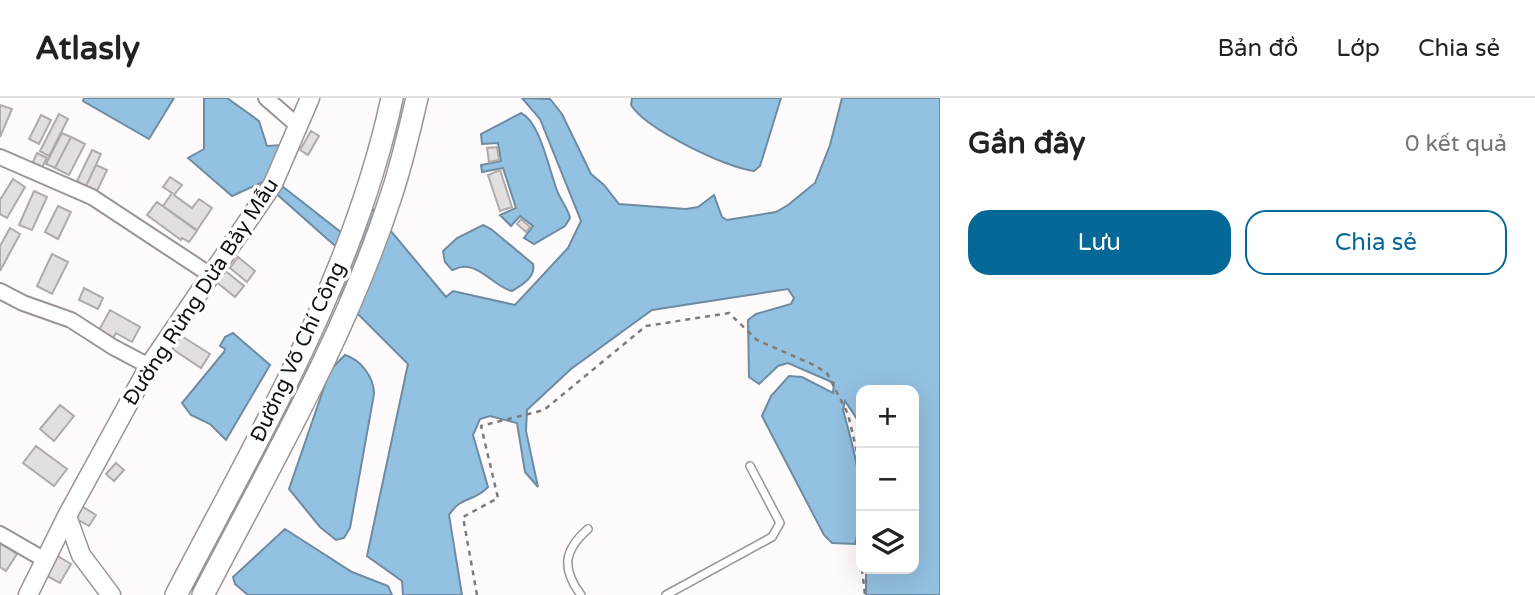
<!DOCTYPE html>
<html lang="vi">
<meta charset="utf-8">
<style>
body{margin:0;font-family:"Varela Round",sans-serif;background:#f2f2f2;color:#222}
.controls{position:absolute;right:21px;bottom:21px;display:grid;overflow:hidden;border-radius:14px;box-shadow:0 7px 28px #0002}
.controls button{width:63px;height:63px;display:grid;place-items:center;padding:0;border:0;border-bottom:2px solid #e0e0e0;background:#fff;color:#222;font:35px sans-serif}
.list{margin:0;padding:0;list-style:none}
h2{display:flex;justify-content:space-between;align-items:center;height:91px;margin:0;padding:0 28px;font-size:30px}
h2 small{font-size:23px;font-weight:400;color:#767676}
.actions{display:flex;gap:14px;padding:21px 28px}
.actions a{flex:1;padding:16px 0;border:2px solid #066897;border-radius:21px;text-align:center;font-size:24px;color:#066897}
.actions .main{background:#066897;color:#fff}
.icon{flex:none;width:38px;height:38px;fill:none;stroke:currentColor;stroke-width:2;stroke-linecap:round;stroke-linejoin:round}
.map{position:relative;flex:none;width:940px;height:497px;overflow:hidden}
header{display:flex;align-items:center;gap:42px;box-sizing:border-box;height:98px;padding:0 35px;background:#fff;border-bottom:2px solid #e0e0e0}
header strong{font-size:33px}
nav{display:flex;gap:38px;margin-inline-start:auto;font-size:24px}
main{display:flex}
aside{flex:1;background:#fff}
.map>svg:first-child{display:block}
</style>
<header>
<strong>Atlasly</strong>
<nav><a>Bản đồ</a><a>Lớp</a><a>Chia sẻ</a></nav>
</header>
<main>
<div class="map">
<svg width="940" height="497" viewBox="0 0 940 497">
<rect width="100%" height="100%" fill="#fffafb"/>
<path fill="#93c1e1" stroke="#6d8ca3" stroke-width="2" d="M84 0H174L149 41 83 3Z
M204 0H227L259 23 267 48 282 47 268 77 356 146 370 108 446 199 453 193 515 207 568 150 581 123 540 21 522 0 550 1 562 16 591 76 604 87 619 106 686 111 698 109 714 97 722 119 727 122 776 114 788 107 815 85 830 47 842 0H940V497H866V471H914V292H861V327L845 303 843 312C856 359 868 398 855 446L832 445 824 437 762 318 771 298 789 278 802 279 833 295 834 285 788 265 778 268 759 286 749 279 748 222 756 216 791 206 794 200 788 191 652 212 571 271 527 312 526 333 538 389 525 374 517 325 490 318 480 321 473 337 488 389C473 405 462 397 449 417L462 497H403L402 483 367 458 408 266 339 197 351 162 263 84 232 98 188 60 204 51Z
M632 0H781L760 68 754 73C726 70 646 31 631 7Z
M521 15C541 24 550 77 558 95 562 104 568 111 570 120L565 128 534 146 524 140 533 128 520 118 511 128 500 117 516 110 503 70 482 74 481 67 501 63 498 45 482 46 481 36Z
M483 127 491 131 533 166C536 179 522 187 512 193 498 191 479 166 462 169 459 169 456 171 452 172L445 164 443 153 457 140Z
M233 235 270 267 226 342 210 326 191 317 182 305 224 254 225 251 220 248 225 239Z
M345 257C361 262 374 279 374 296L350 430 344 440 336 442 320 429 289 391 330 272Z
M285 431 352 474 388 488 392 497H248L235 486 233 479Z"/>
<path fill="#e4dfdf" stroke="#afaaab" stroke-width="2" d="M0 7 12 11 0 39Z
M59 16 68 21 49 58 40 53Z
M41 17 51 22 39 46 29 41Z
M311 33 319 38 308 57 300 52Z
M62 35 71 39 55 70 46 66Z
M71 39 85 46 69 77 55 70Z
M497 49 499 62 489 64 487 50Z
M92 52 101 56 86 88 77 83Z
M37 55 47 60 40 73 31 68Z
M96 67 107 72 97 93 86 88Z
M500 72 512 109 500 113 488 77Z
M170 79 182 87 174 97 192 110 199 101 212 110 197 132 163 108 172 95 163 89Z
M13 81 25 89 7 120 0 116V102Z
M34 93 47 99 32 132 19 127Z
M157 104 197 133 189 144 182 140 181 142 147 117Z
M58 108 71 114 58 141 45 134Z
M521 121 530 129 526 134 517 126Z
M10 130 20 136 0 173V148Z
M52 156 68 164 52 196 37 188Z
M238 159 255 173 247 184 230 170Z
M223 171 244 188 235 199 214 182Z
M84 190 103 200 98 211 79 202Z
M110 212 140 229 132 244 116 235 112 242 98 234Z
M180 237 210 256 201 270 171 250Z
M60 307 74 318 54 343 40 331Z
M36 348 67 371 54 388 23 365Z
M116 365 124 372 114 383 106 376Z
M80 407 96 417 89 428 73 419Z
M0 445 17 456 6 473 0 469Z
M56 457 71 466 60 485 45 477Z"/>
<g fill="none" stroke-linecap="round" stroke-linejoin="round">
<g stroke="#9a9495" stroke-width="10">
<path id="service" d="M581 497C561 470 564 452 588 431
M666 497 772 439 780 425 750 368"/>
</g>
<g stroke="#9a9495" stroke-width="18">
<path id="minor" d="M266 0 297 27
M0 59 92 99 209 176
M0 193 23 205 71 222 113 249 149 268
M0 436 45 462"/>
</g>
<g stroke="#9a9495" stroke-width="21">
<path id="tertiary" d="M67 418 81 457 111 497
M28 497 67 418 149 268 273 86 310 0"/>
</g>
<g stroke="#9a9495" stroke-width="24">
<path id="primary" d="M176 497C259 337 354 178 392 0
M203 497C270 367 346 238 391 98 402 66 409 33 417 0"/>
</g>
<path stroke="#7e7b7b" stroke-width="2.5" stroke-dasharray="5 5" stroke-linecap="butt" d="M862 471 865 497
M477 497 463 419 498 400 481 328 544 312 646 228 729 215 757 242 814 267 827 275 848 316 859 363 861 456"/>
<use href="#service" stroke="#fff" stroke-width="7"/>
<use href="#minor" stroke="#fff" stroke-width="14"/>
<use href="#tertiary" stroke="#fff" stroke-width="18"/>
<use href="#primary" stroke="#fff" stroke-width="21"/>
</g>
<g text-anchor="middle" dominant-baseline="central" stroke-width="7" stroke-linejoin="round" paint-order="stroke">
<g font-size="21" fill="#131111" stroke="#fff">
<text transform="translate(201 194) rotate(-57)">Đường Rừng Dừa Bảy Mẫu</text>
<text transform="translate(298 254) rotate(-65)">Đường Võ Chí Công</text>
</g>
</g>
</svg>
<div class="controls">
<button>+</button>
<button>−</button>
<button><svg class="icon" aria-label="layers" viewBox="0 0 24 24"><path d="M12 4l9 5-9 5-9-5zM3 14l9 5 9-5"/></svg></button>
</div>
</div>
<aside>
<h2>Gần đây<small>0 kết quả</small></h2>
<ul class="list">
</ul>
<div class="actions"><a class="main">Lưu</a><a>Chia sẻ</a></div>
</aside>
</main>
